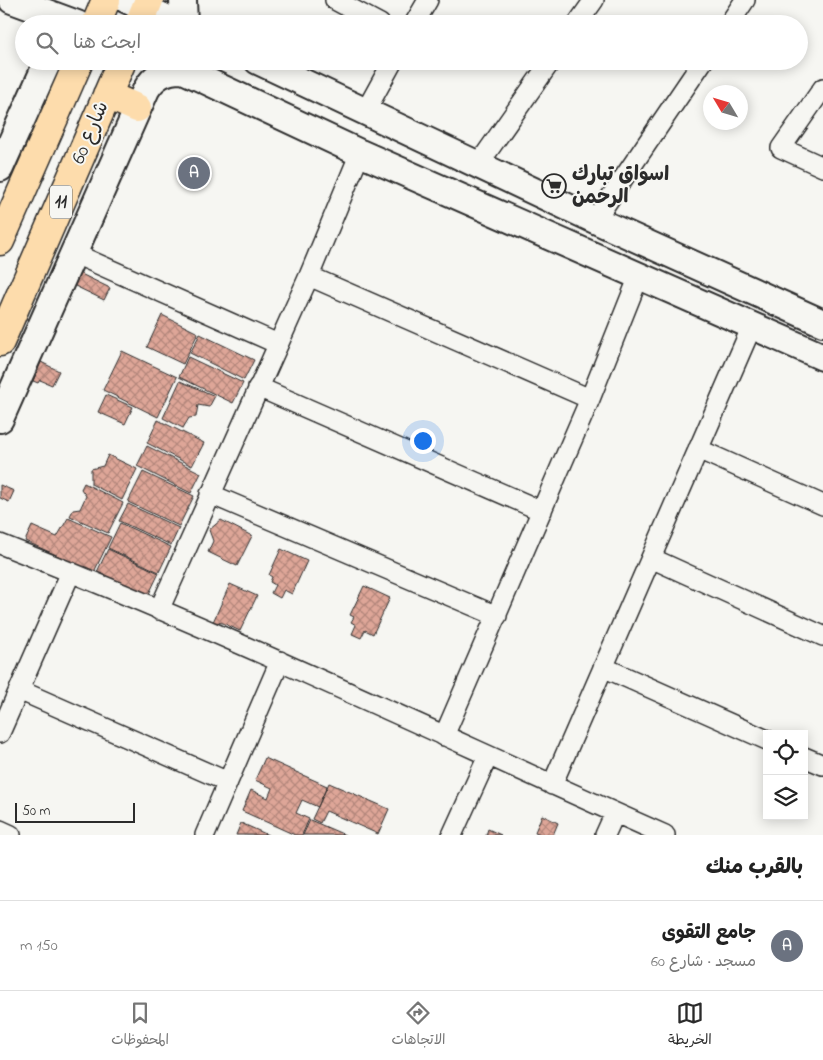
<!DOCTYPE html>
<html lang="ar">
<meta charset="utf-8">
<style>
body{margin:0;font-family:"Indie Flower","Playpen Sans Arabic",sans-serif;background:#f2f2f2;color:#222;direction:rtl}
.controls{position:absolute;right:15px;bottom:15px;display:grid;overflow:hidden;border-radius:0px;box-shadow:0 2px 12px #0003}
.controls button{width:45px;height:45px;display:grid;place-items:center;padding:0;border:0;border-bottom:1px solid #e0e0e0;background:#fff;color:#222;font:25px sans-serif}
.compass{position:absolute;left:703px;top:85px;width:45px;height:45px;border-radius:50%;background:#fff;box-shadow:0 2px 12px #0003;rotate:308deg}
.scale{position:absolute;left:15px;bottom:12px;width:120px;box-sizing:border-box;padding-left:5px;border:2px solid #2b2b2b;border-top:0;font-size:14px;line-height:18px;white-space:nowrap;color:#2b2b2b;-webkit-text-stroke:4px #f6f6f2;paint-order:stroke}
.you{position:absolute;left:422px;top:440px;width:18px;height:18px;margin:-12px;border:4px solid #fff;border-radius:50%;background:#1a73e8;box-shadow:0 0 0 8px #1a73e833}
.badge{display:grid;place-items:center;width:32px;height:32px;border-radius:50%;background:#2b2b2b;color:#fff;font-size:16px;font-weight:700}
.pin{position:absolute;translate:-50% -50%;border:2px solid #fff;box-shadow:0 1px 5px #0006}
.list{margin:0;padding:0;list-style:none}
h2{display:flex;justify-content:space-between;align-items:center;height:65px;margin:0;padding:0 20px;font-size:21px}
h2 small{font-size:16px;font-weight:400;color:#767676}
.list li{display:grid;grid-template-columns:32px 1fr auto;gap:15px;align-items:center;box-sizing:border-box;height:90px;padding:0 20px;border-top:1px solid #e0e0e0}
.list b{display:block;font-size:19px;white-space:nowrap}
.list p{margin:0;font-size:16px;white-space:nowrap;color:#767676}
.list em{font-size:16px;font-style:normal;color:#767676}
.icon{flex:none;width:28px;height:28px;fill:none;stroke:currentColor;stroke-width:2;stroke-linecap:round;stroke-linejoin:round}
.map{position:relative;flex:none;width:823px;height:835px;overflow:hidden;direction:ltr}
.search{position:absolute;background:#fff;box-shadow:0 2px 12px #0003;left:15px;right:15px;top:15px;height:55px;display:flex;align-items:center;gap:12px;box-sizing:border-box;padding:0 18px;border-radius:28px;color:#767676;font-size:19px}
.sheet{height:155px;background:#fff}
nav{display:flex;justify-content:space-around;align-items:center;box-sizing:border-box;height:70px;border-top:1px solid #e0e0e0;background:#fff;font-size:14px;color:#767676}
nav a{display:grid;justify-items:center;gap:2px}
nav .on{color:#2b2b2b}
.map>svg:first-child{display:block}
</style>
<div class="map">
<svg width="823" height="835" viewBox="0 0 823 835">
<defs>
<pattern id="building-cross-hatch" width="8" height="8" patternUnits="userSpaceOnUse" patternTransform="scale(1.25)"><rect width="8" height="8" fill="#dea698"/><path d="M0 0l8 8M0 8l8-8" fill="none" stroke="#b4877c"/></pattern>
</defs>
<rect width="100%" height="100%" fill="#f6f6f2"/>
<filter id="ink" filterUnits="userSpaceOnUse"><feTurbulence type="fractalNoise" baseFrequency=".02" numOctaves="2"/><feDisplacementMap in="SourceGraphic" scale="10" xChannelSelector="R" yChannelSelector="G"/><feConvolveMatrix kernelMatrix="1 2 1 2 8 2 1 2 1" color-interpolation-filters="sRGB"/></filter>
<g filter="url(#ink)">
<path fill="url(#building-cross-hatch)" stroke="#2b2b2b" d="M79 273 110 288 104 300 73 285Z
M162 315 198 333 183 364 147 347Z
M200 334 254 360 244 380 190 353Z
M122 351 177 377 158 417 103 390Z
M188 357 243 383 233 403 179 377Z
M41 362 59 371 52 385 40 380 38 383 33 381Z
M180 381 215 396 209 407 198 405 196 417 189 418 183 428 163 418Z
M106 395 133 407 125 424 98 412Z
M158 420 204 443 192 466 147 443Z
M147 446 201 473 191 493 137 466Z
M108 455 137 469 122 500 91 484V469L103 466Z
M143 472 194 496 179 526 128 502Z
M84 483 123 503 108 533 70 516 73 510 80 509 86 496 81 489Z
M0 485 14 491 9 502 0 498Z
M128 504 179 528 171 545 119 521Z
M68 518 111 537 94 572 25 541 32 526 57 537Z
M221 520 252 536 237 566 208 552 213 541 209 530Z
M120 523 171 547 159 572 108 548Z
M108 549 159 573 147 598 96 574Z
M281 549 307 561 292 594 284 590 280 598 271 593 275 585 270 582 272 577 269 575Z
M230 584 257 596 240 631 223 623 213 622Z
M364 586 390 598 373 634 365 630 361 638 352 634 356 625 351 622 354 617 350 615Z
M265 758 327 786 318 807 302 800 296 813 309 819 302 835H295L242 811 251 790 268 798 272 788 255 780Z
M329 783 389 809 378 834 326 811 320 823 312 819Z
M542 815 558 823 553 835H543L535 832Z
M310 820 345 835H303Z
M241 823 268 835H236Z
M488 829 501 835H486Z"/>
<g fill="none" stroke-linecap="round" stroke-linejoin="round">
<g stroke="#2b2b2b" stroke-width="22">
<path id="street" d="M335 0 380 24
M414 24 428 0
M577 24 594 0
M729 24 745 0
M823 88 781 148 823 167
M365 112 393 61
M478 165 551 61
M595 220 703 61
M73 253 278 344
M309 276 590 399
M258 387 542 511
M698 449 823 505
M210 494 497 616
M0 544C225 632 444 737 665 835
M651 558 823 636
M159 610 309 276 360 153
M603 667 767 740
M19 690 228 782
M0 733 71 572
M444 736 590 399 639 276
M804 757 823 765
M552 785 752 326
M0 830 11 835
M205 835 280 661
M452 835 488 756
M605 835 615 813"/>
</g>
<g stroke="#2b2b2b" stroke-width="30">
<path id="secondary" d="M12 0 77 24
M127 0 179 24
M183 0 184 24
M164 61 360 153 823 357
M258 61 595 220 823 323
M0 168 48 61
M0 419 146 90C154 75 167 69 184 70"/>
</g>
<g stroke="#2b2b2b" stroke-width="31">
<path id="highway" d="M96 24 106 0
M139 24 149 0
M107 95 137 108
M0 241 79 61
M0 342 122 61"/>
</g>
<use href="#street" stroke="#f6f6f2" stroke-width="19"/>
<use href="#secondary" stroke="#f6f6f2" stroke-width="26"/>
<use href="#highway" stroke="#fddcac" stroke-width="28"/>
</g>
</g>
<defs>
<g id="supermarket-ring" transform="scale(1.25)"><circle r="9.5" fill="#f6f6f2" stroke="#2b2b2b" stroke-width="1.5"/><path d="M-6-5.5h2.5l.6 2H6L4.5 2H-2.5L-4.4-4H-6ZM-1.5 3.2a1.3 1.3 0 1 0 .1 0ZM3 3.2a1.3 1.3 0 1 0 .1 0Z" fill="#2b2b2b"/></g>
</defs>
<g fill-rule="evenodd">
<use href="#supermarket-ring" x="554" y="186"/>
</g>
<g text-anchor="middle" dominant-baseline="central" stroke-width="4" stroke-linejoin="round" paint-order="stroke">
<rect fill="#f6f6f2" stroke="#686867" stroke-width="1" x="50" y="185.5" width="22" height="33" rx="4"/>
<g font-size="19" font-weight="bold" fill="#2b2b2b">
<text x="61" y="202">11</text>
</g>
<g font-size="20" fill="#2b2b2b" stroke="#f6f6f2">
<text transform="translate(91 133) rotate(-67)">شارع 60</text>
</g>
<g font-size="20" font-weight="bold" fill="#2b2b2b" stroke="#f6f6f2" text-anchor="start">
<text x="572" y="175">اسواق تبارك<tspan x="572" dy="23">الرحمن</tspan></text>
</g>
</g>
</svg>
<div class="controls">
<button><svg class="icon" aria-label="locate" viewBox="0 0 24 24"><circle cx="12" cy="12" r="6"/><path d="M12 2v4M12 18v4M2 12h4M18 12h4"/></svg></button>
<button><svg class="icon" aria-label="layers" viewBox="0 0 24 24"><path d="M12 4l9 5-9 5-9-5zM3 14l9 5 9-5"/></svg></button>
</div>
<svg class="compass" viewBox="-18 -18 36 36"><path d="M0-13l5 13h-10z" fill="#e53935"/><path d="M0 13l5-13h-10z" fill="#767676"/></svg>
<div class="scale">50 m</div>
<div class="you"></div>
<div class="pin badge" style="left:194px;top:173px;background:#6b7280">A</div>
<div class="search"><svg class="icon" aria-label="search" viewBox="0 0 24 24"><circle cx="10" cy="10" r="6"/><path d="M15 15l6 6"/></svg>ابحث هنا</div>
</div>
<section class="sheet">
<h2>بالقرب منك<small></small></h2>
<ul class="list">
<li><span class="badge" style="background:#6b7280">A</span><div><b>جامع التقوى</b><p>مسجد · شارع 60</p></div><em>150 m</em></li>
</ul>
</section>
<nav>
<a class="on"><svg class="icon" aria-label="map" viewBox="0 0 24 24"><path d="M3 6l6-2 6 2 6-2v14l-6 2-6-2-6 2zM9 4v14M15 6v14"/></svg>الخريطة</a>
<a><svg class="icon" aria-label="directions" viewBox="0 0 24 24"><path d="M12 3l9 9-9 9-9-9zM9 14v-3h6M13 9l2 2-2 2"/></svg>الاتجاهات</a>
<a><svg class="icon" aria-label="saved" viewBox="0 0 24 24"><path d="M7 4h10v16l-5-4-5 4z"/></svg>المحفوظات</a>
</nav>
